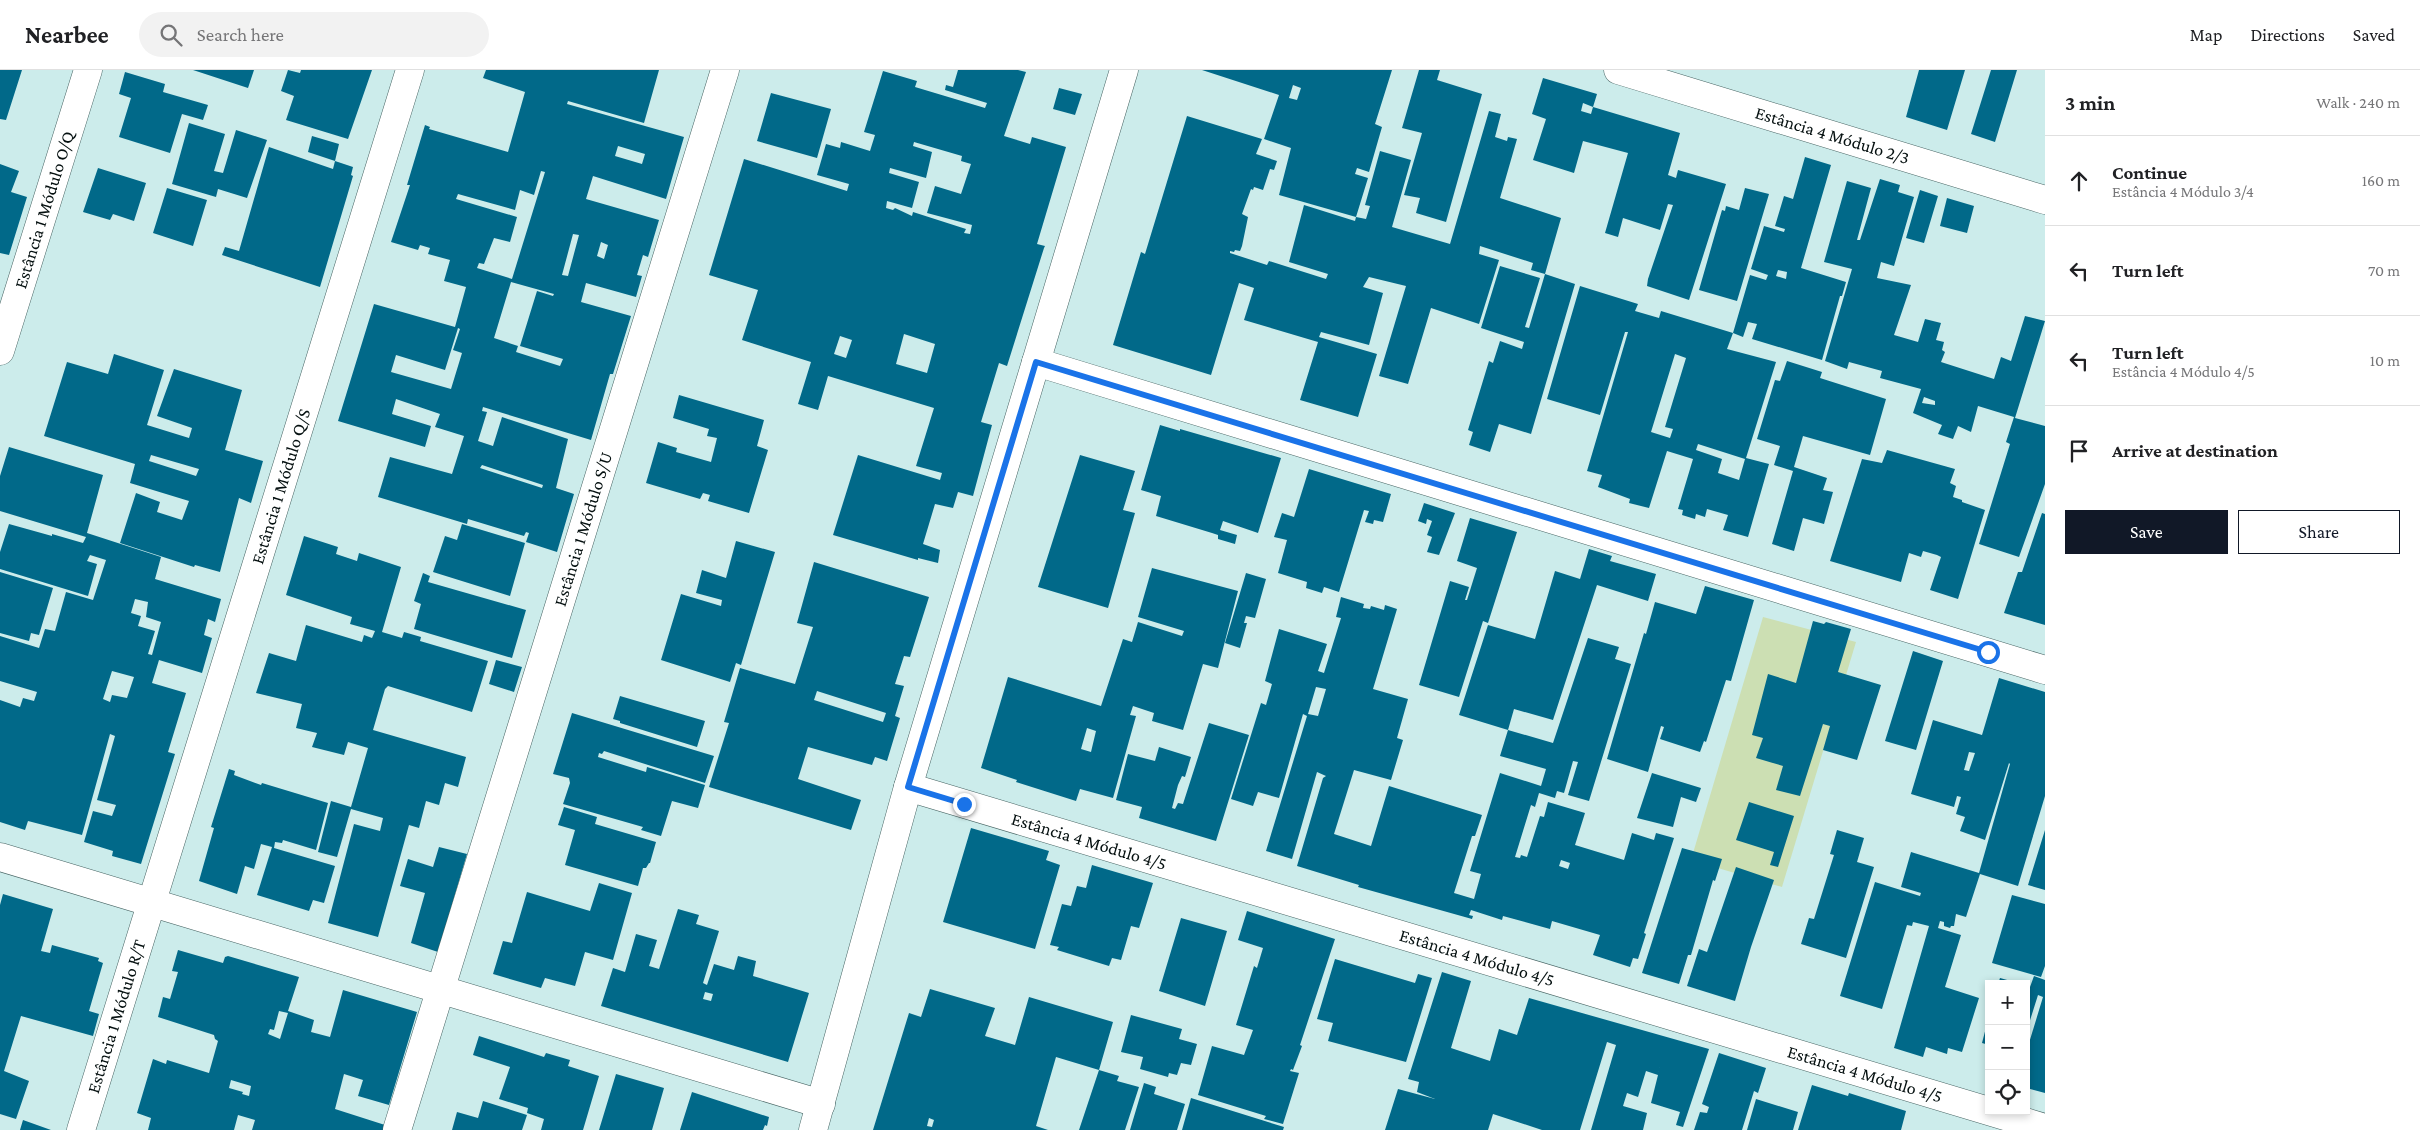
<!DOCTYPE html>
<meta charset="utf-8">
<style>
body{margin:0;font-family:"Crimson Pro",serif;background:#f2f2f2;color:#202124}
.controls{position:absolute;right:15px;bottom:15px;display:grid;overflow:hidden;border-radius:0px;box-shadow:0 2px 8px #0003}
.controls button{width:45px;height:45px;display:grid;place-items:center;padding:0;border:0;border-bottom:1px solid #e0e0e0;background:#fff;color:#202124;font:25px sans-serif}
.stop{position:absolute;width:15px;height:15px;margin:-11px;border:4px solid #1a73e8;border-radius:50%;background:#fff}
.stop.end{background:#1a73e8;border-color:#fff;box-shadow:0 1px 5px #0008}
.list{margin:0;padding:0;list-style:none}
h2{display:flex;justify-content:space-between;align-items:center;height:65px;margin:0;padding:0 20px;font-size:21px}
h2 small{font-size:16px;font-weight:400;color:#757577}
.list li{display:grid;grid-template-columns:32px 1fr auto;gap:15px;align-items:center;box-sizing:border-box;height:90px;padding:0 20px;border-top:1px solid #e0e0e0}
.list b{display:block;font-size:19px;white-space:nowrap}
.list p{margin:0;font-size:16px;white-space:nowrap;color:#757577}
.list em{font-size:16px;font-style:normal;color:#757577}
.actions{display:flex;gap:10px;padding:15px 20px}
.actions a{flex:1;padding:11px 0;border:1px solid #111827;border-radius:0px;text-align:center;font-size:18px;color:#111827}
.actions .main{background:#111827;color:#fff}
.icon{flex:none;width:28px;height:28px;fill:none;stroke:currentColor;stroke-width:2;stroke-linecap:round;stroke-linejoin:round}
.map{position:relative;flex:none;width:2045px;height:1060px;overflow:hidden}
header{display:flex;align-items:center;gap:30px;box-sizing:border-box;height:70px;padding:0 25px;background:#fff;border-bottom:1px solid #e0e0e0}
header strong{font-size:24px}
nav{display:flex;gap:28px;margin-inline-start:auto;font-size:18px}
.search{width:350px;height:45px;background:#f2f2f2;display:flex;align-items:center;gap:12px;box-sizing:border-box;padding:0 18px;border-radius:28px;color:#757577;font-size:19px}
main{display:flex}
aside{flex:1;background:#fff}
.map>svg:first-child{display:block}
</style>
<header>
<strong>Nearbee</strong>
<div class="search"><svg class="icon" aria-label="search" viewBox="0 0 24 24"><circle cx="10" cy="10" r="6"/><path d="M15 15l6 6"/></svg>Search here</div>
<nav><a>Map</a><a>Directions</a><a>Saved</a></nav>
</header>
<main>
<div class="map">
<svg width="2045" height="1060" viewBox="0 0 2045 1060">
<rect width="100%" height="100%" fill="#cceceb"/>
<path fill="#ccdfb3" d="M1763 547 1856 572 1782 817 1691 790Z"/>
<path fill="#016989" fill-rule="evenodd" d="M0 0H22L6 50 0 49Z
M193 0H254L248 18Z
M288 0 300 3 301 0H372L348 69 286 50 294 26 281 21Z
M486 0H659L644 53 568 31 567 34 684 67 666 129 593 106 586 129 659 150 648 187 643 185 637 205 642 206 636 227 586 213 581 232 631 246 613 304H610L591 370 483 337 482 341 487 342 478 371 493 376 502 347 568 369 556 418 574 424 557 482 526 472 529 463 526 462 524 466 468 449 467 454 378 427 390 387 452 404 464 366 435 357 440 344 396 329 392 344 431 356 425 377 338 351 374 234 455 257 466 217 444 211 450 190 428 184 430 178 420 175 418 180 391 172 410 115H407L425 55 430 57 429 59 508 82 525 22 483 8ZM618 76 645 84 642 94 615 86ZM541 101 545 102 512 209 477 198 479 193 484 194 494 168 510 172 517 147 456 129 458 124 515 140 520 120 534 125ZM573 164 579 165 568 206 562 205ZM601 172 608 175 604 189 597 186ZM511 212 554 224 553 226 537 221 520 276 563 289 560 296 516 282 518 276 494 268ZM458 258 460 259 453 280 462 283 451 319 391 302 396 285 445 300ZM482 395 543 415 542 418 480 398Z
M958 0H1018L1026 2 1004 66 1030 74 1032 67 1066 77 1037 174 1045 176 1044 178 1007 296 999 293 981 352 992 355 973 426 958 422 953 438 935 434 923 474 940 480 938 493 918 488V490L833 465 858 385 940 410 942 403 916 396 934 338 828 306 818 340 798 334 811 292 742 270 758 220 709 205 744 89 847 121 849 114 817 105 826 74 840 78 841 72 870 81 875 65 864 62 883 1 917 11 915 17 985 38 987 33 945 20 946 15 953 17ZM914 72 962 86 961 91 971 94 961 124 935 116 927 143 972 155 970 164 964 163 966 159 913 142 912 146 895 138 893 140 886 138 887 131 912 138 919 112 889 103 890 98 926 108 932 82 913 76ZM904 264 935 274 927 303 896 294ZM840 266 852 270 846 288 834 284Z
M1202 0H1392L1375 54 1382 57 1369 102 1357 98 1355 104 1368 108 1356 147 1366 149 1370 136 1365 135 1380 81 1411 90 1392 157 1450 174 1489 41 1501 44 1495 67 1507 71 1508 67 1517 69 1500 128 1561 148 1545 204 1531 200 1533 193 1480 176 1479 184 1499 190 1479 254 1431 238 1408 314 1379 306 1406 216 1369 207 1363 217 1383 223 1369 275 1321 262 1319 267 1377 284 1358 347 1300 330 1318 272 1244 250 1254 218 1239 213 1211 305 1113 275 1141 182 1145 184 1187 46 1262 69 1256 84 1277 91 1274 100 1270 99 1263 120 1254 117 1253 120 1251 119 1242 144 1248 147 1242 176 1240 181 1235 180 1234 182 1230 181V183L1267 195 1269 191 1326 209 1328 204 1289 192 1304 135 1355 151 1356 147 1279 125 1291 78 1264 69 1279 25ZM1293 15 1301 18 1297 30 1289 28Z
M1419 0H1440L1437 10 1482 24 1446 152 1416 143 1420 128 1404 125 1422 63 1402 58Z
M1919 0H1965L1947 60 1906 47Z
M1991 0H2017L1995 72 1971 64Z
M125 2 165 14 163 22 208 35 203 50 182 44 170 83 119 67 131 28 119 24Z
M1543 8 1597 24 1593 37 1583 33 1581 41 1591 44 1593 37 1680 63 1668 105 1676 108 1678 100 1726 114 1689 230 1647 216 1648 209 1673 135 1668 134 1660 160 1623 148 1618 167 1605 163 1628 83 1583 71 1574 103 1533 90 1546 49 1532 44Z
M1059 18 1082 24 1075 45 1053 39Z
M771 23 831 39 817 88 757 71Z
M189 53 225 64 214 101 223 103 236 60 267 70 247 128 218 119 216 127 172 114Z
M312 66 339 74 335 91 308 82Z
M269 77 333 99 335 91 353 97 351 105 353 106 320 217 222 185 225 177 239 181Z
M1805 87 1831 95 1801 198 1846 212 1842 226H1840L1822 290 1752 269 1757 254 1748 252 1743 267 1733 263 1750 205 1766 210 1768 205 1751 199 1764 156 1784 162 1785 159 1775 156 1784 126 1793 129ZM1778 200 1787 202 1786 209 1776 206Z
M0 94 19 101 11 122 27 127 9 185 0 183Z
M98 98 146 113 134 151 113 144 110 150 83 142Z
M1880 109 1900 115 1898 122 1914 127 1894 196 1881 192 1877 208 1911 215 1894 265 1918 272 1925 249 1941 253 1936 270 1944 272 1942 280 1945 282 1941 292 1994 309 2001 287 2011 291 2025 246 2045 251 2015 348 2045 356V414L2019 487 1979 474 2010 374 2006 372 2014 347 1978 336 1971 362 1958 356 1953 369 1938 364 1942 355 1913 343 1921 319 1880 308 1882 301 1849 292 1847 299 1825 291 1852 199 1824 192 1847 111 1871 118 1857 170H1860ZM1924 327 1935 331V335L1922 333Z
M167 118 207 130 193 176 153 163Z
M1745 118 1769 124 1737 231 1699 220 1722 140 1725 141 1726 136 1739 140Z
M1920 120 1938 126 1924 173 1906 168Z
M1947 128 1974 136 1967 163 1940 156Z
M1500 196 1540 208 1525 257 1529 258 1545 204 1575 214 1531 364 1499 354 1490 382 1469 375 1473 362 1468 360 1489 291 1493 293 1500 271 1522 279 1524 272 1481 258Z
M1580 216 1638 234 1635 241 1659 248 1661 241 1733 263 1727 279 1776 292 1746 388 1769 394 1748 467 1723 460 1728 445 1707 439 1705 447 1696 444 1695 449 1682 445 1683 440 1678 439 1693 389 1667 381 1649 438 1629 433 1630 429 1598 417 1602 405 1587 401 1628 262H1625L1600 345 1547 329ZM1675 284 1686 288 1665 357 1673 359 1670 368 1651 362ZM1698 374 1745 389 1739 410 1718 403 1722 389 1696 380Z
M114 284 164 300 147 355 189 368 192 358 157 346 174 299 242 320 225 380 263 391 251 433 239 428 220 502 195 495 194 497 120 473 136 423 160 432 157 442 182 450 189 431 130 413 135 394 44 366 67 292 108 304ZM151 385 199 399 196 406 149 391Z
M1787 291 1822 302 1820 308 1886 329 1870 385 1803 366 1794 397 1827 408 1823 420 1833 422 1824 454 1803 448 1794 481 1772 474 1793 401 1774 395 1780 376 1757 369 1775 310 1780 311Z
M679 325 764 350 757 376 768 380 749 443 708 431 710 425 703 423 700 429 646 413 658 372 677 378 676 382 711 392 717 368 707 366 709 359 673 348Z
M1160 355 1180 361V359L1281 388 1258 463 1223 451 1220 460 1237 465 1235 474 1218 469V465L1212 463 1156 446 1161 426 1141 420Z
M9 377 103 405 87 463 161 487 155 509 221 529 215 552 208 549 204 565 212 568 202 603 159 590 152 613 186 623 168 682 175 684 141 794 112 786 113 781 84 772 93 741 112 746 116 735 97 730 115 666 110 664 82 765 28 751 25 760 0 752V630L20 637 23 628 34 631 37 622 0 611V566L39 578 45 559 55 561 66 522 93 530 106 490 90 485 87 491 97 494 88 526 0 499V482L9 454 52 466V464L83 473 86 467 0 441V406ZM135 529 148 532 146 547 161 552 152 585 148 584 155 561 138 556 141 546 131 543ZM112 601 134 607 127 628 112 625 110 632 103 629Z
M1887 380 1955 399 1950 413 1956 416 1953 427 1962 430V432L1985 440 1958 529 1930 520 1941 487 1937 485 1923 481 1921 487 1909 483 1901 512 1830 491 1862 389 1882 393Z
M1080 385 1135 401 1123 440 1135 443 1108 538 1038 517Z
M1309 399 1391 424 1383 452 1374 450 1373 454 1365 452 1369 441 1364 440 1339 522 1324 517 1322 523 1306 518 1307 512 1278 503 1287 470 1274 467 1282 443 1294 447Z
M1424 433 1455 443 1439 485 1427 482 1432 467 1427 465 1432 451 1427 449 1426 454 1418 451Z
M2042 443 2045 444V555L2004 543 2018 502H2022Z
M1470 448 1517 462 1488 553 1483 551 1459 627 1419 615 1450 511 1469 517 1465 530H1467L1477 498 1457 491Z
M462 454 525 473 510 526 433 502 445 466 457 470Z
M304 466 338 477 336 484 357 491 359 483 401 497 382 562 402 568 404 562 421 567 420 571 488 591 472 642 388 616 385 619 373 660 466 687 458 717 445 713 439 735 426 731 419 758 409 755 378 867 328 853 354 754 380 761 383 748 351 739 337 787 318 782 331 731 351 737 368 678 348 672 344 685 312 677 317 663 296 658 302 634 256 623 269 583 296 591 306 555 362 572 364 565 372 568 375 561 350 554 352 547 286 525Z
M736 471 775 482 741 595 736 593 730 612 661 590 681 524 721 536 722 530 696 523 702 500 726 508Z
M1589 479 1612 486 1610 491 1656 504 1648 531 1597 515 1553 650 1514 639 1508 660 1553 673 1588 568 1619 577 1615 589 1631 594 1589 731 1568 725 1578 692 1573 691 1564 723 1557 721 1555 728 1539 723 1535 737 1531 735 1515 787 1520 788 1521 785 1527 787 1540 746 1544 747 1548 732 1585 743 1575 775 1624 790 1632 763 1654 770 1656 763 1674 768 1644 863 1646 864 1638 889 1633 888 1630 897 1593 885 1600 865 1552 851 1550 859 1503 846 1502 850 1471 840 1469 845 1473 846 1472 849 1358 817 1359 815 1297 796 1323 708 1326 706 1317 702 1292 789 1266 781 1307 646 1303 644 1279 728 1258 722 1253 736 1231 729 1261 633 1266 635 1272 614 1265 611 1279 559 1327 574 1318 601 1324 603 1341 548 1336 547 1341 527 1364 534 1363 538 1370 539 1371 536 1384 540 1385 535 1397 539 1373 619 1408 629 1397 668 1403 670 1391 710 1354 700 1334 764 1371 776 1389 716 1482 745 1475 766H1472L1454 823 1474 829 1481 804 1470 801 1500 703 1541 716 1546 699 1500 686 1508 660 1459 645 1488 555 1535 569 1555 501 1580 509ZM1316 617 1326 619 1318 646 1308 644ZM1561 790 1570 793 1568 799 1559 796Z
M814 492 929 527 910 587 904 586 895 614 904 616 895 646 900 648 887 691 875 687 872 695 808 677 798 709 861 730 851 760 709 717 729 653 724 652 740 598 795 614 813 557 797 553ZM817 621 886 643 883 652 814 630Z
M1152 498 1238 521 1218 598 1203 594 1183 660 1152 651 1154 643 1133 636 1130 645 1136 646 1113 728 1080 719 1076 731 1016 712 1017 710 981 698 1008 607 1101 636 1123 569 1132 572 1138 552 1182 566 1184 561 1138 547ZM1087 658 1096 661 1091 682 1081 679Z
M0 502 53 518 39 565 31 563 29 571 0 563Z
M423 503 430 506 428 512 526 540 512 588 414 559 421 534 414 531Z
M1246 503 1266 509 1255 548 1246 546 1244 553H1247L1240 578 1225 573Z
M1705 516 1754 530 1731 611 1726 610 1706 672 1704 671 1700 682 1660 669 1664 657 1661 656 1648 702 1607 689 1644 563 1646 564 1655 532 1696 544Z
M1813 551 1824 554 1826 552 1851 559 1838 602 1881 615 1857 690 1823 680 1830 656 1823 654 1800 726 1776 720 1783 696 1756 688 1763 668 1752 665 1768 604 1796 613Z
M1913 581 1943 591 1916 680 1885 671Z
M496 590 522 597 514 622 489 614Z
M1999 608 2045 622V726L2018 816 1980 804 1966 847 1956 844 1954 856H1951L1950 858 1944 856V852L1940 851 1938 858 1961 865 1945 917 1979 928 1962 982 1948 978 1947 984 1926 977 1923 987 1894 978 1929 856 1913 852 1912 856 1907 855 1882 939 1840 926 1875 812 1920 826 1921 823 1901 817 1911 782 1979 803 2010 694 2009 693 1985 770 1960 761 1965 747 1956 744 1961 727 1957 726 1954 737 1911 724 1933 650 1982 665ZM1969 682 1975 683 1969 701 1964 700Z
M620 626 705 651 697 677 620 653V651L613 649Z
M572 643 714 686 705 713 604 681 602 684 599 683 598 687 646 702 647 697 705 715 698 738 672 731 661 766 641 760 643 757 563 734 570 713 569 708 553 704Z
M1209 653 1249 665 1216 771 1139 748 1142 737 1116 730 1128 684 1155 691 1159 677 1191 687 1185 707 1182 706 1178 715 1172 738 1175 739 1178 733 1183 734Z
M229 699 235 701 234 705 261 715 262 713 328 733 316 780 283 770 282 773 275 772 274 778 335 796 324 833 313 830 309 841 257 825 272 777 261 774 254 799 245 796 237 824 199 811 214 758 211 757Z
M1652 703 1701 718 1696 732 1681 727 1673 757 1637 748Z
M1749 732 1794 746 1778 797 1770 795 1774 782 1736 770Z
M564 737 597 747 595 754 656 772 650 793H649L646 798H643L638 816 565 795 575 760 558 755Z
M971 758 1049 781 1046 790 1060 795 1035 879 943 852Z
M1837 760 1864 768 1857 792 1874 797 1846 888 1801 874 1809 848 1814 849 1834 785 1830 784Z
M2045 760V820L2028 815Z
M439 777 467 784 438 882 411 873 425 823 400 816 408 789 433 797Z
M1682 778 1722 789 1715 811 1713 810 1691 885H1688L1679 914 1642 903Z
M1092 795 1153 813 1139 858 1131 856 1121 890 1112 888 1109 896 1057 880 1059 877 1050 875 1062 834 1071 836 1077 816 1086 818Z
M1736 797 1774 810 1751 877 1735 931 1687 916 1699 879 1707 882Z
M599 813 632 823 613 890 585 882 575 916 545 908 541 918 493 904 503 871 512 873 527 822 590 841Z
M3 824 53 839 41 881 50 883 52 875 99 888 98 891 103 893 89 941 99 944 93 966 21 946 4 1001 29 1011 16 1049 0 1044V835Z
M2012 825 2045 834V896L2041 907 1992 893Z
M678 839 699 845 696 854 719 861 703 913 707 915 714 894 734 900 738 886 756 891 753 906 809 923 788 992 601 936 613 898 625 902 636 864 657 870 649 896 659 899ZM705 922 713 924 711 931 703 929Z
M1247 841 1335 869 1300 975 1302 976 1293 1000 1291 999 1290 1001 1299 1003 1283 1054 1264 1049 1266 1046 1198 1025 1212 976 1244 985 1253 960 1236 955 1254 896 1257 898 1263 878 1238 870Z
M1181 848 1227 861 1205 936 1159 921Z
M178 880 223 893 225 887 228 886 299 907 288 941 314 950 311 962 330 967 343 920 417 942 389 1035 358 1026 363 1010 344 1004 335 1039 385 1055 384 1060H252L255 1050 238 1045 234 1060H148L151 1048 137 1043 153 989 166 994 167 990 209 1003 218 971 215 969 214 965 158 947 163 927 170 929 178 902 172 901ZM279 941 288 943 280 969 268 964 270 959 274 960ZM231 1010 251 1016 249 1026 242 1024 243 1022 229 1018Z
M1335 889 1415 913 1418 904 1432 908 1406 992 1328 971 1333 953 1317 949Z
M1442 902 1471 911 1451 978 1490 991 1499 959 1517 965 1529 928 1709 979 1683 1057 1676 1055 1680 1042 1651 1033 1661 993 1658 1005 1646 1001 1638 1027 1627 1023 1623 1036 1647 1043 1643 1060H1591L1616 975 1607 972 1580 1060H1542L1493 1044 1488 1060H1385L1398 1019 1435 1029 1417 1022 1419 1012 1408 1009Z
M2034 906 2045 910V1023L2026 1018V972L2029 973 2043 927 2038 925 2026 963V916L2030 917Z
M2000 908 2018 913V914H1998Z
M930 919 995 938 985 966 1015 975 1029 927 1113 952 1099 1000 1056 987 1036 1056 1048 1060H873L909 943 921 947ZM929 1048 934 1050 932 1057 927 1056Z
M1131 945 1182 959 1179 969 1197 974 1191 995 1181 993 1177 1005 1169 1003 1168 1007 1140 999 1143 987 1121 982Z
M1989 946V975L1982 973Z
M479 966 544 987 546 983 570 990 568 996 599 1006 583 1060H541L544 1049 527 1043 528 1038 499 1029 510 997 473 985Z
M1719 983 1766 998 1758 1023 1754 1021 1742 1060H1694L1700 1042 1707 1043 1709 1037 1702 1034Z
M1099 1000 1119 1006 1117 1011 1139 1017 1125 1060H1079Z
M616 1004 664 1018 652 1060H599Z
M1144 1013 1156 1017 1154 1024 1185 1034 1177 1060H1130Z
M1812 1015 1848 1026 1849 1023 1906 1041 1901 1060H1798Z
M692 1022 769 1047 767 1056 765 1055 763 1060H680Z
M1191 1028 1284 1057 1283 1060H1182Z
M1756 1029 1798 1042 1793 1060H1747Z
M483 1031 527 1045 522 1060H452L457 1042 478 1048Z
M23 1050 51 1060H20Z"/>
<g fill="none" stroke-linecap="round" stroke-linejoin="round">
<g stroke="#476463" stroke-width="29">
<g id="minor">
<path id="s1" d="M1618 0 2045 130"/>
<path id="s2" d="M0 281 88 0"/>
<path d="M1036 292 2045 600"/>
<path id="s3" d="M908 717 2045 1058"/>
<path d="M0 787 821 1034"/>
<path id="s4" d="M81 1060 410 0"/>
<path id="s5" d="M397 1060 725 0"/>
<path d="M813 1060 908 717 1124 0"/>
</g>
</g>
<use href="#minor" stroke="#fff" stroke-width="28"/>
</g>
<g fill="none" stroke-linecap="round" stroke-linejoin="round">
<path stroke="#1a73e8" stroke-width="6" d="M964 734 908 717 1036 292 1988 582"/>
</g>
<g text-anchor="middle" dominant-baseline="central" stroke-width="4" stroke-linejoin="round" paint-order="stroke">
<g font-size="18" fill="#051010" stroke="#fff">
<text stroke="none"><textPath href="#s1" startOffset="224">Estância 4 Módulo 2/3</textPath></text>
<text stroke="none"><textPath href="#s2" startOffset="148">Estância 1 Módulo O/Q</textPath></text>
<text stroke="none"><textPath href="#s4" startOffset="674">Estância 1 Módulo Q/S</textPath></text>
<text stroke="none"><textPath href="#s5" startOffset="629">Estância 1 Módulo S/U</textPath></text>
<text stroke="none"><textPath href="#s3" startOffset="189">Estância 4 Módulo 4/5</textPath></text>
<text stroke="none"><textPath href="#s3" startOffset="594">Estância 4 Módulo 4/5</textPath></text>
<text stroke="none"><textPath href="#s4" startOffset="119">Estância 1 Módulo R/T</textPath></text>
<text stroke="none"><textPath href="#s3" startOffset="999">Estância 4 Módulo 4/5</textPath></text>
</g>
</g>
</svg>
<div class="controls">
<button>+</button>
<button>−</button>
<button><svg class="icon" aria-label="locate" viewBox="0 0 24 24"><circle cx="12" cy="12" r="6"/><path d="M12 2v4M12 18v4M2 12h4M18 12h4"/></svg></button>
</div>
<div class="stop" style="left:1988px;top:582px"></div>
<div class="stop end" style="left:964px;top:734px"></div>
</div>
<aside>
<h2>3 min<small>Walk · 240 m</small></h2>
<ul class="list">
<li><svg class="icon" aria-label="ahead" viewBox="0 0 24 24"><path d="M12 20V5M6 11l6-6 6 6"/></svg><div><b>Continue</b><p>Estância 4 Módulo 3/4</p></div><em>160 m</em></li>
<li><svg class="icon" aria-label="left" viewBox="0 0 24 24"><path d="M17 20v-9H6M10 6l-5 5 5 5"/></svg><div><b>Turn left</b></div><em>70 m</em></li>
<li><svg class="icon" aria-label="left" viewBox="0 0 24 24"><path d="M17 20v-9H6M10 6l-5 5 5 5"/></svg><div><b>Turn left</b><p>Estância 4 Módulo 4/5</p></div><em>10 m</em></li>
<li><svg class="icon" aria-label="arrive" viewBox="0 0 24 24"><path d="M6 21V4h12l-3 4 3 4H6"/></svg><div><b>Arrive at destination</b></div></li>
</ul>
<div class="actions"><a class="main">Save</a><a>Share</a></div>
</aside>
</main>
